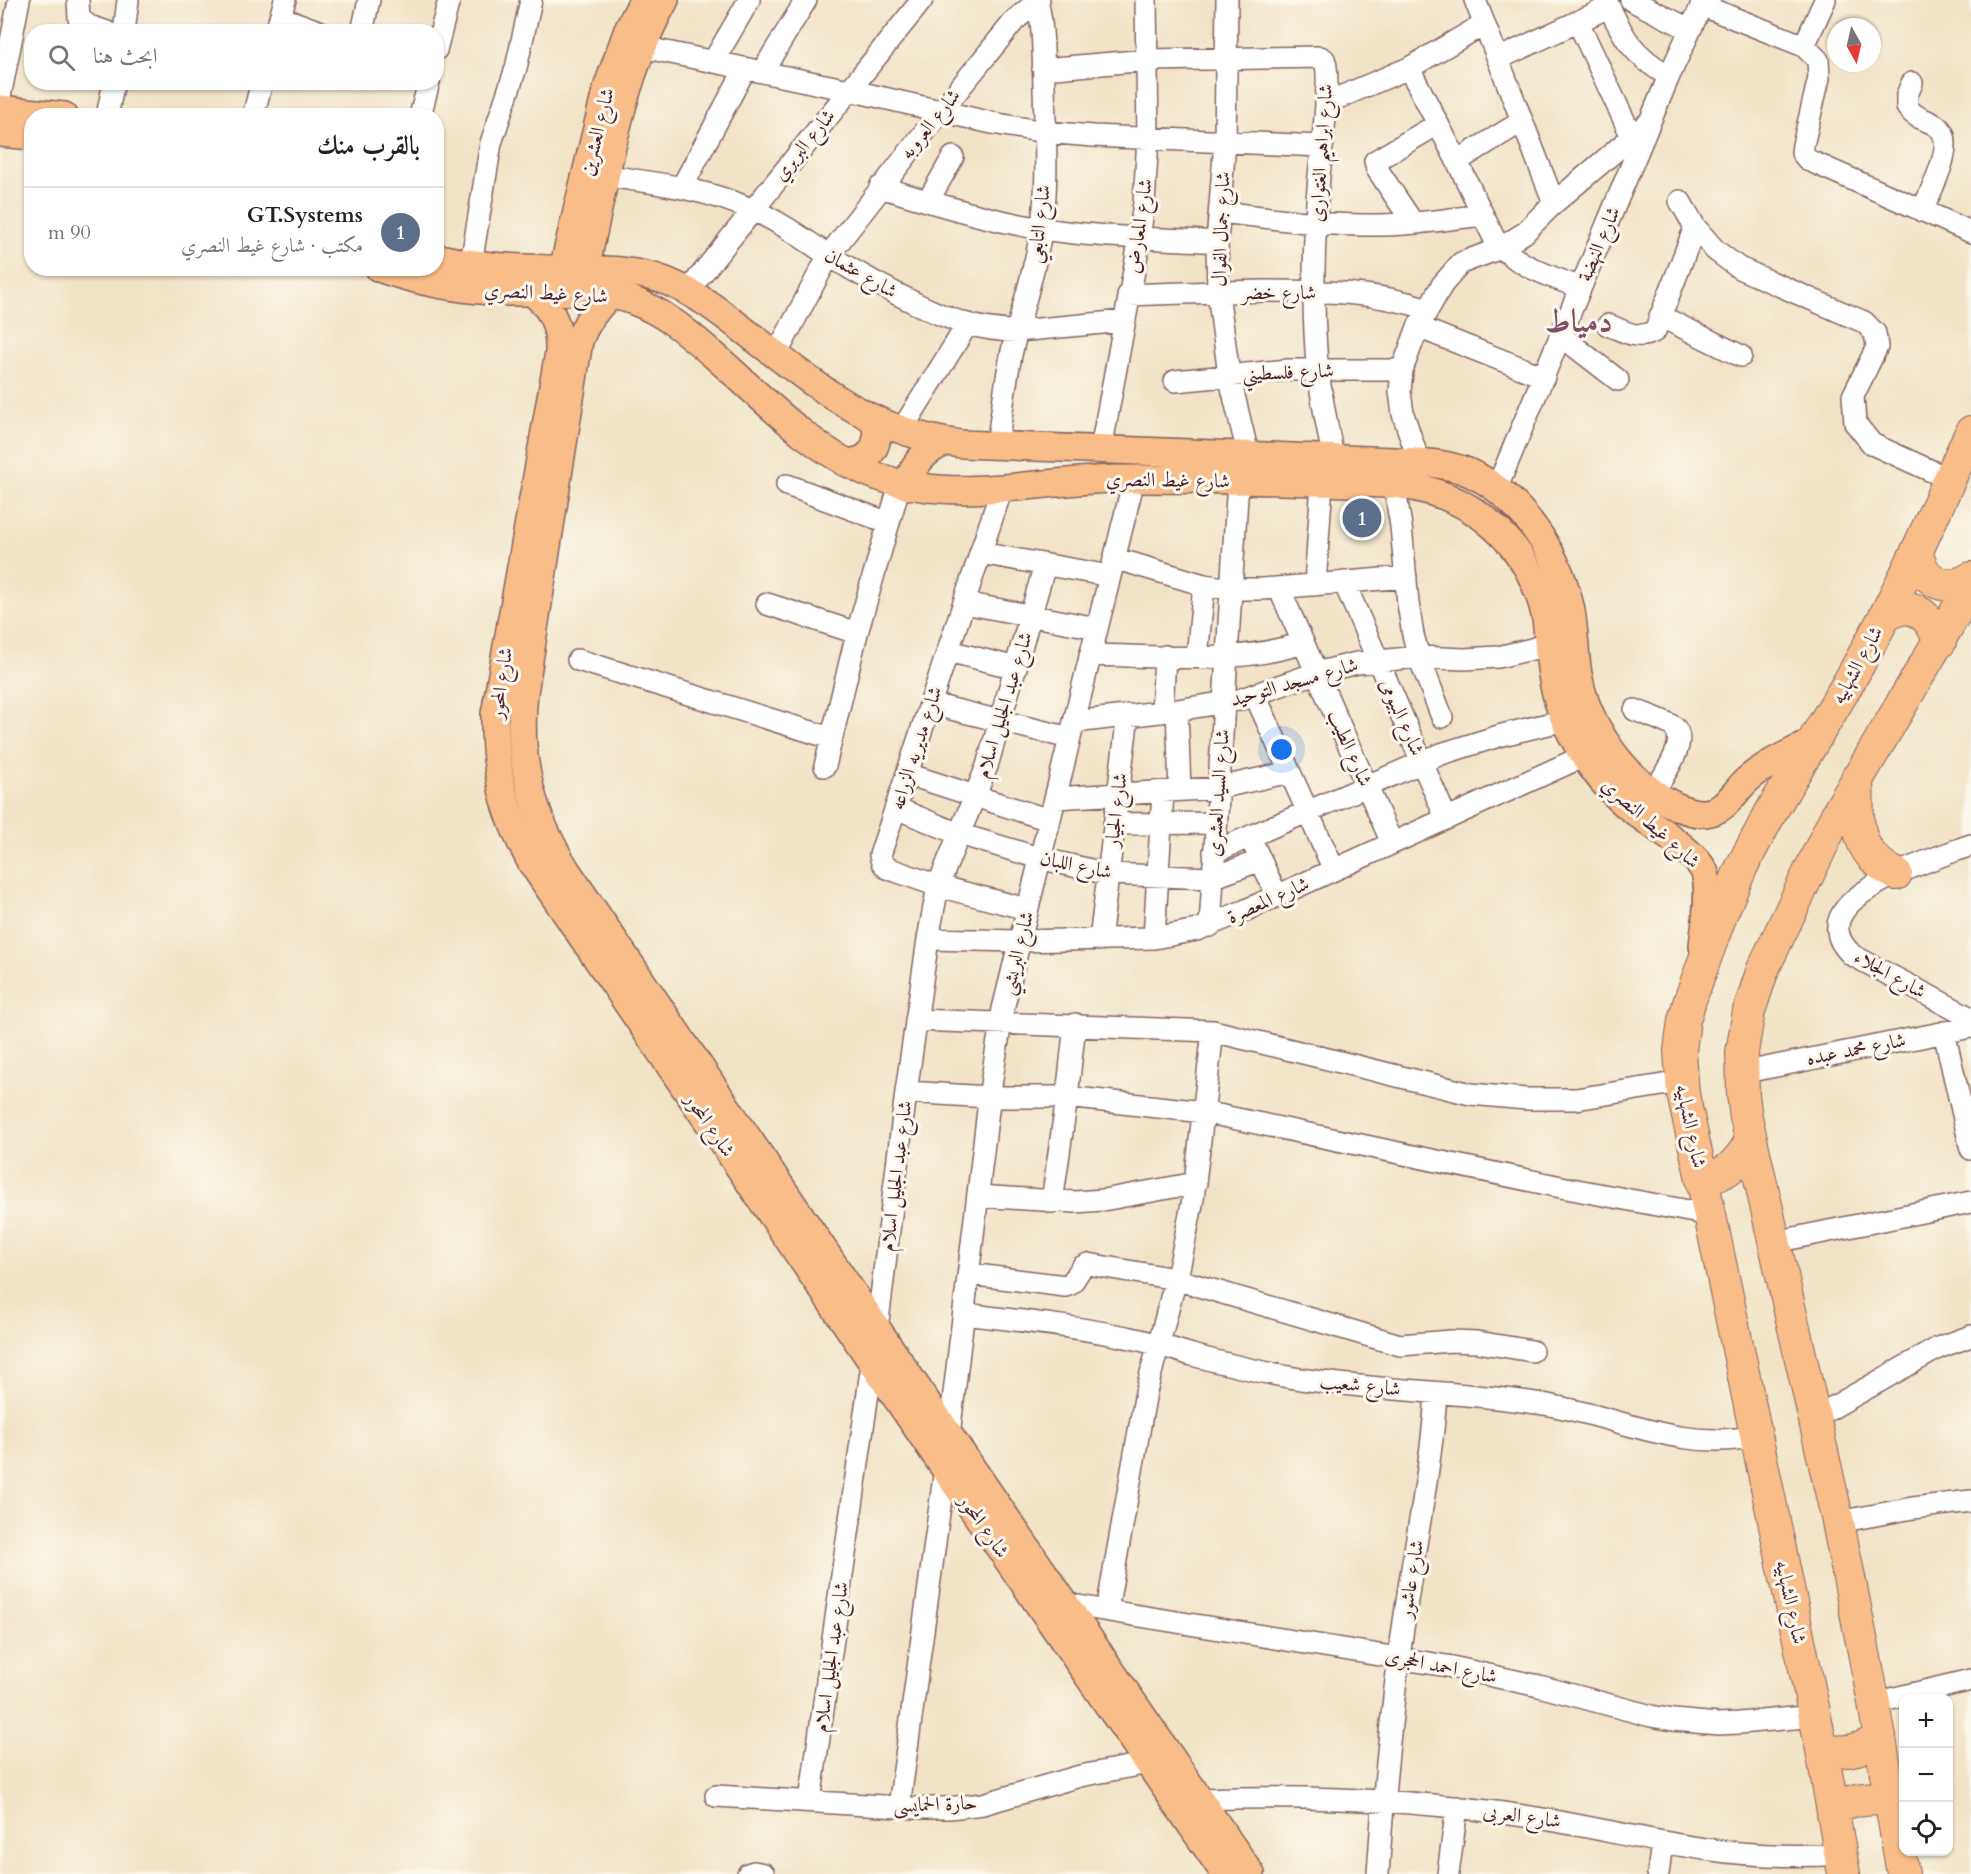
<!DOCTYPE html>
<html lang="ar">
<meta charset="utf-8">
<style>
body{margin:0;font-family:Cardo,Amiri,serif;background:#f2f2f2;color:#222;direction:rtl}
.controls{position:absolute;right:18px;bottom:18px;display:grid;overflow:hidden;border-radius:12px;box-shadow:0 2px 4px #0004}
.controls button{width:54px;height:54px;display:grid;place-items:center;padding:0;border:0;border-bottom:2px solid #e0e0e0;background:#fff;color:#222;font:30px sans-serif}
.compass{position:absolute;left:1827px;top:18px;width:54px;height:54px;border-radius:50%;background:#fff;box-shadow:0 2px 4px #0004;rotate:172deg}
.you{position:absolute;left:1282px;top:750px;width:21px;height:21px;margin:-15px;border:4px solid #fff;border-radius:50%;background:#1a73e8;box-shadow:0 0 0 9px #1a73e833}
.badge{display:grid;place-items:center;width:39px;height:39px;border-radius:50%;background:#c8321e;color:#fff;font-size:20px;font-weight:700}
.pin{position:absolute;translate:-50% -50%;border:3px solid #fff;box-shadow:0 2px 6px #0006}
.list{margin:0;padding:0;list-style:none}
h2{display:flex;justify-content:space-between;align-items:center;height:78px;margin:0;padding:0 24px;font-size:26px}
h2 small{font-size:20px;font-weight:400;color:#767676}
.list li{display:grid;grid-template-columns:39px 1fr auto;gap:18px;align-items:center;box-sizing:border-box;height:90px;padding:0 24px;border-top:2px solid #e0e0e0}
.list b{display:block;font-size:22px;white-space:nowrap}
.list p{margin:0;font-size:20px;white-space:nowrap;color:#767676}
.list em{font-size:20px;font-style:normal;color:#767676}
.icon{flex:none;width:33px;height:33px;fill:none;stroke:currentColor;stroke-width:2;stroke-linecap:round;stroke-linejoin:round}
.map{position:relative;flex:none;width:1971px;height:1874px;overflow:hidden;direction:ltr}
.search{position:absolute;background:#fff;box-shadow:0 2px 4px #0004;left:24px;top:24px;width:420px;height:66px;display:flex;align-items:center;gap:15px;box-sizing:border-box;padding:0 21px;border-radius:24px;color:#767676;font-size:22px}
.panel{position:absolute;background:#fff;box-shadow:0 2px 4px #0004;left:24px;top:108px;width:420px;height:168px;border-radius:24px;direction:rtl}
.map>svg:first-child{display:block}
</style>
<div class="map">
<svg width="1971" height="1874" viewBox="0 0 1971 1874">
<rect width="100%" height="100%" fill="#fbf7ec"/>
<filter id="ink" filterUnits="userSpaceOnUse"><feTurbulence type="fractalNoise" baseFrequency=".0167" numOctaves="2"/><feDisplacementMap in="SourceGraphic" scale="12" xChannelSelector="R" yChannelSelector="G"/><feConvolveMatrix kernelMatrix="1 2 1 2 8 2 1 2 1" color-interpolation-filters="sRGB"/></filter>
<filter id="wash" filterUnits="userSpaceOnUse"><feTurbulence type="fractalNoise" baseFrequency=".008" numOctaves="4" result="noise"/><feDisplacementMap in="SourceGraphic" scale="24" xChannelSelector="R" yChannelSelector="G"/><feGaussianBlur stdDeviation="1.35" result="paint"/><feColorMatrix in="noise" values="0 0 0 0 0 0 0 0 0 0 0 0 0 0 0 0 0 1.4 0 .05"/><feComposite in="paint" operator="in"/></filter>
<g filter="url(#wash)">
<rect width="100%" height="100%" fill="#f1e3c6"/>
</g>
<g filter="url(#ink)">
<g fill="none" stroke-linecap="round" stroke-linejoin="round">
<g stroke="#846461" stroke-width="24">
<path id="minor" d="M78 0 79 18 89 26 107 32
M1227 0 1225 142 1217 242 1218 292 1229 375 1248 454
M1475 0 1554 203
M1606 0C1623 37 1632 55 1669 76
M1631 0 1689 29
M1701 5 1804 46 1818 60 1819 78 1803 145 1802 153 1808 160 1971 232
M280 17 321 32
M1578 22 1632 137
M124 32 128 0
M276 32 285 0
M362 32 369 0
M1804 46 1825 0
M642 47 849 90 992 123 1045 132 1093 136 1322 146
M436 50 449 0
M1498 59 1609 7
M713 62 749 0
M1409 68 1457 161 1494 238C1514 266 1549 275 1580 288
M1043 69 1148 60 1320 57 1324 59C1332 73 1321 155 1319 176 1314 234 1312 292 1316 350 1318 386 1327 422 1333 458
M762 72 806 0
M1912 83 1907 95V107C1918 121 1926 118 1938 127 1958 142 1930 192 1922 211
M0 97 19 0
M1326 103 1409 68 1484 24
M107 116 114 82
M253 116 262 82
M420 116 429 82
M1457 161 1521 122
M607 176C657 183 707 189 753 210 780 222 804 239 828 255 857 273 886 289 917 304 950 320 980 331 1017 331L1124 321
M682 187 745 69
M880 187C934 203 989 221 1044 229 1101 238 1160 238 1217 242
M928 201 953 157
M1680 201 1695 227 1715 250 1739 268 1864 322 1875 333 1877 347 1853 396 1855 423 1872 444 1949 479
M1220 212C1267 217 1315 225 1363 225 1403 226 1443 220 1483 215
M1413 223 1377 169 1375 161 1438 124
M471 264 491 143 516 68 531 0
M688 291 922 0
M1128 295C1174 293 1220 292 1266 291 1321 291 1375 291 1428 309
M1660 316 1741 356
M1608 325C1625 331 1637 341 1655 331L1695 227
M1418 327 1544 377
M1561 336 1618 380
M776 355 829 255 941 111 1015 20 1039 0
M1175 381 1288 370H1402
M901 431 967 325
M997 445C1002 414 1005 382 1012 351 1021 311 1035 272 1041 231 1049 184 1045 134 1044 86 1043 57 1044 28 1037 0
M1101 449 1136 260 1144 203 1148 138 1146 0
M1419 462 1403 414 1400 392 1402 370 1418 327 1442 285 1461 263 1501 248 1524 233 1554 203 1647 124
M1394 484 1401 526 1408 603 1413 635 1419 657 1442 717
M787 485 889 523
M1002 488 880 855 882 862 887 868 938 886 1027 909
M1496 490 1669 76 1704 0
M980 553 1110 576
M1114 558 1204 585 1231 589H1263L1406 577
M1344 582 1446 818
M1315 585 1322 483
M1279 588 1392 843
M964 603 1097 628
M767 604 857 633
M948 651 1016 668
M1090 655C1162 656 1234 665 1303 643
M1197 657 1204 585
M578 660 831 738
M1255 695 1334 870
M931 704 1070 738
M1177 710 1180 790
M1635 710C1647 715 1660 719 1671 725 1693 738 1662 777 1653 793
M1162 712 1165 656
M1074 722 1177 710 1239 700 1316 673 1357 663 1419 657 1464 659 1498 657 1532 649 1548 643
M825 766 857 633 900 484
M907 774 1049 820
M1055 798 1218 788 1290 772
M896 808 959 834 1039 858 1108 874 1212 878 1261 860
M1114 824 1216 823
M1971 845C1939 857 1833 889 1838 931 1839 941 1845 948 1852 955L1971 1018
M1255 848 1277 896
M1214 852 1441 754 1502 735 1565 720
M1210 926 1238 481
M1154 938 1163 792
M928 939 1019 941 1154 938 1197 930 1246 910 1584 756
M1100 940 1128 715
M916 1020 1213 1031 1471 1094 1526 1099H1576L1681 1082
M1944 1032 1971 1149
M1741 1073 1971 1027
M906 1092 989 1097H1067L1204 1112 1561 1187 1710 1215
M978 1196 1075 1202 1103 1200 1196 1183
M1052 1202 1067 1097 1075 1024
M1775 1242 1971 1202
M969 1274 1065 1286 1071 1284 1082 1267 1088 1264 1175 1279 1400 1345 1451 1341 1477 1342 1532 1351
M964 1314C1023 1321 1082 1327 1140 1340 1158 1344 1175 1350 1192 1355 1226 1364 1260 1372 1294 1378 1376 1391 1460 1391 1543 1404 1619 1416 1678 1452 1756 1436
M1814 1418 1938 1348 1971 1336
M949 1435 991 1085 1003 1009 1134 479
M1838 1522 1913 1508 1971 1501
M1066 1604 1447 1666 1539 1686 1651 1716 1673 1720 1718 1724 1740 1723 1815 1716
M1107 1610 1146 1392 1180 1264 1193 1199 1213 1031
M1874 1703 1971 1680
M716 1796 916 1808H949L983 1804 1080 1776 1149 1763
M1200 1799C1310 1795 1422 1800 1531 1817 1590 1826 1647 1841 1705 1849 1751 1856 1796 1857 1842 1854
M810 1801 877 1329 906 1092 928 939 938 886 987 766 1045 565
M899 1807 945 1469
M748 1874 754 1872 764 1874
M1378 1874C1384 1782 1393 1692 1407 1601 1417 1531 1432 1463 1436 1393
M1448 1874 1457 1807
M1658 1874 1662 1842"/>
</g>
<g stroke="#846461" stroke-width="30">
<path id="major" d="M0 109 64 116
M0 133 32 136
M436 257C477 267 517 268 558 269 595 270 632 268 666 281 696 293 721 313 746 332 817 386 869 432 961 444L1419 462C1433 463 1447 465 1460 469 1516 489 1557 549 1570 606 1575 628 1574 651 1578 674 1585 718 1615 765 1651 791 1665 802 1687 814 1705 813 1726 811 1733 793 1747 780 1766 763 1792 753 1814 741
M379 268C421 283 463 290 507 292 548 293 591 287 631 300 665 312 689 334 716 357 762 397 809 448 866 472 949 507 1031 480 1117 479 1210 478 1302 482 1394 484 1471 492 1530 542 1546 619 1548 632 1548 646 1550 660 1553 691 1563 722 1580 749 1593 771 1610 792 1630 808 1647 822 1698 853 1705 873 1711 892 1705 926 1703 946
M563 269 606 91 627 32 643 0
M585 269C606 179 619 82 665 0
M532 292C552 308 560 326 559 352L495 714C494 771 504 813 531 862L945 1469 1225 1874
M611 295C595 308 586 322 579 341L524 693C517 760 531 814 567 871L949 1435 1251 1874
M844 462C870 465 884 442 873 420
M908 486C912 464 925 450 946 442"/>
</g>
<g stroke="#846461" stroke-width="34">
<path id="highway" d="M1917 551C1921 580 1944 594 1971 578
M1884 618C1910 596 1930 615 1940 642
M1857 778C1859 821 1851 851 1896 874
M1702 1178C1727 1177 1739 1161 1751 1141
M1822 1750C1844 1754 1862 1751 1880 1737
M1833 1808C1853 1799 1870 1797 1891 1799
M1844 1874 1822 1750 1710 1215 1683 1094 1680 1051 1684 1020 1690 1000 1722 912 1742 866 1771 812 1850 680 1884 618 1917 551 1971 432
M1903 1874 1874 1703 1838 1522 1746 1117 1743 1095 1742 1052 1749 1011 1763 969 1837 814 1971 586"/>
</g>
<use href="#minor" stroke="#fff" stroke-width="21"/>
<use href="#major" stroke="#f8bd89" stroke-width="27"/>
<use href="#highway" stroke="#f8bd89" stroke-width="32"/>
</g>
</g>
<g text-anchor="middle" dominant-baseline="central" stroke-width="6" stroke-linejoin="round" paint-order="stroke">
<g font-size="20" fill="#4a1f2b" stroke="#fbf7ec">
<text transform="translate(930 124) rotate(-51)">شارع العروبه</text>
<text transform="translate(597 132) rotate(-76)">شارع العشرين</text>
<text transform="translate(804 145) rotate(-51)">شارع البربري</text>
<text transform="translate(1321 153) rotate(-86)">شارع ابراهيم الغتوارى</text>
<text transform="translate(1039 224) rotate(-83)">شارع التابعي</text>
<text transform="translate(1139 226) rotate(-82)">شارع المعارض</text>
<text transform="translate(1221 229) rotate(-88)">شارع جمال الفوال</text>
<text transform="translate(1599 244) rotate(-67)">شارع النهضة</text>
<text transform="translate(861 273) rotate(30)">شارع عثمان</text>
<text x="1279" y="292">شارع خضر</text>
<text transform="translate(546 293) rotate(3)">شارع غيط النصري</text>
<text transform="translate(1288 372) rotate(-2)">شارع فلسطيني</text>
<text transform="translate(1168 480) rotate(1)">شارع غيط النصري</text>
<text transform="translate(1857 665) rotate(-61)">شارع الشهابيه</text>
<text transform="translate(1294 682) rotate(-16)">شارع مسجد التوحيد</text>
<text transform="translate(501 683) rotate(-82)">شارع المحور</text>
<text transform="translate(1004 705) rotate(-73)">شارع عبد الجليل اسلام</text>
<text transform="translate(1402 717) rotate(66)">شارع البيومى</text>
<text transform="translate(916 748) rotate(-72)">شارع مديريه الزراعه</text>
<text transform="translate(1350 748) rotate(66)">شارع الطيب</text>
<text transform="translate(1218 793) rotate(-86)">شارع السيد العشرى</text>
<text transform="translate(1116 810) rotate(-83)">شارع الجيار</text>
<text transform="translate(1651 823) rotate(42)">شارع غيط النصري</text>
<text transform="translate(1076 865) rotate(12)">شارع اللبان</text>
<text transform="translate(1268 900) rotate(-24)">شارع المعصرة</text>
<text transform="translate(1017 953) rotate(-76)">شارع البريشي</text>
<text transform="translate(1890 974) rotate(29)">شارع الجلاء</text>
<text transform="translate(1856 1049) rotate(-11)">شارع محمد عبده</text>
<text transform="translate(710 1125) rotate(56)">شارع المحور</text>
<text transform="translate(1691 1126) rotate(78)">شارع الشهابيه</text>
<text transform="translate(896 1176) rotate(-83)">شارع عبد الجليل اسلام</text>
<text transform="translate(1360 1385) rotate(6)">شارع شعيب</text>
<text transform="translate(984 1526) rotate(55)">شارع المحور</text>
<text transform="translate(1411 1579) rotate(-81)">شارع عاشور</text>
<text transform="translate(1791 1602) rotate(78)">شارع الشهابيه</text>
<text transform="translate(831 1657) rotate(-82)">شارع عبد الجليل اسلام</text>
<text transform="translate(1441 1666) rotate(11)">شارع احمد الحجرى</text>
<text transform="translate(935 1804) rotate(-2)">حارة الحمايسى</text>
<text transform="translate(1522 1816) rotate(8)">شارع العربى</text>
</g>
<g font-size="32" font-weight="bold" fill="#7d4f69" stroke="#fbf7ec">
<text x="1579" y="322">دمياط</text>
</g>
</g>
</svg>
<div class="controls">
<button>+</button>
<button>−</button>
<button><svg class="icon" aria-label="locate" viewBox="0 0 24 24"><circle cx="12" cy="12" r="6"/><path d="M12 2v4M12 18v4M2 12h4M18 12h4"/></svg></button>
</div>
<svg class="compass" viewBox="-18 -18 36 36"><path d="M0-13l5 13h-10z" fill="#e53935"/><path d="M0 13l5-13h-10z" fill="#767676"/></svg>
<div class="you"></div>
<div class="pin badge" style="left:1362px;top:518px;background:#5c6f8a">1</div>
<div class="search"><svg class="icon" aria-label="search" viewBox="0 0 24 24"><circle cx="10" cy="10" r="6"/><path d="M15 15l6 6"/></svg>ابحث هنا</div>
<section class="panel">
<h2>بالقرب منك<small></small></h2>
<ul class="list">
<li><span class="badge" style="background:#5c6f8a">1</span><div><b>GT.Systems</b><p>مكتب · شارع غيط النصري</p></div><em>90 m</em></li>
</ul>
</section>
</div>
